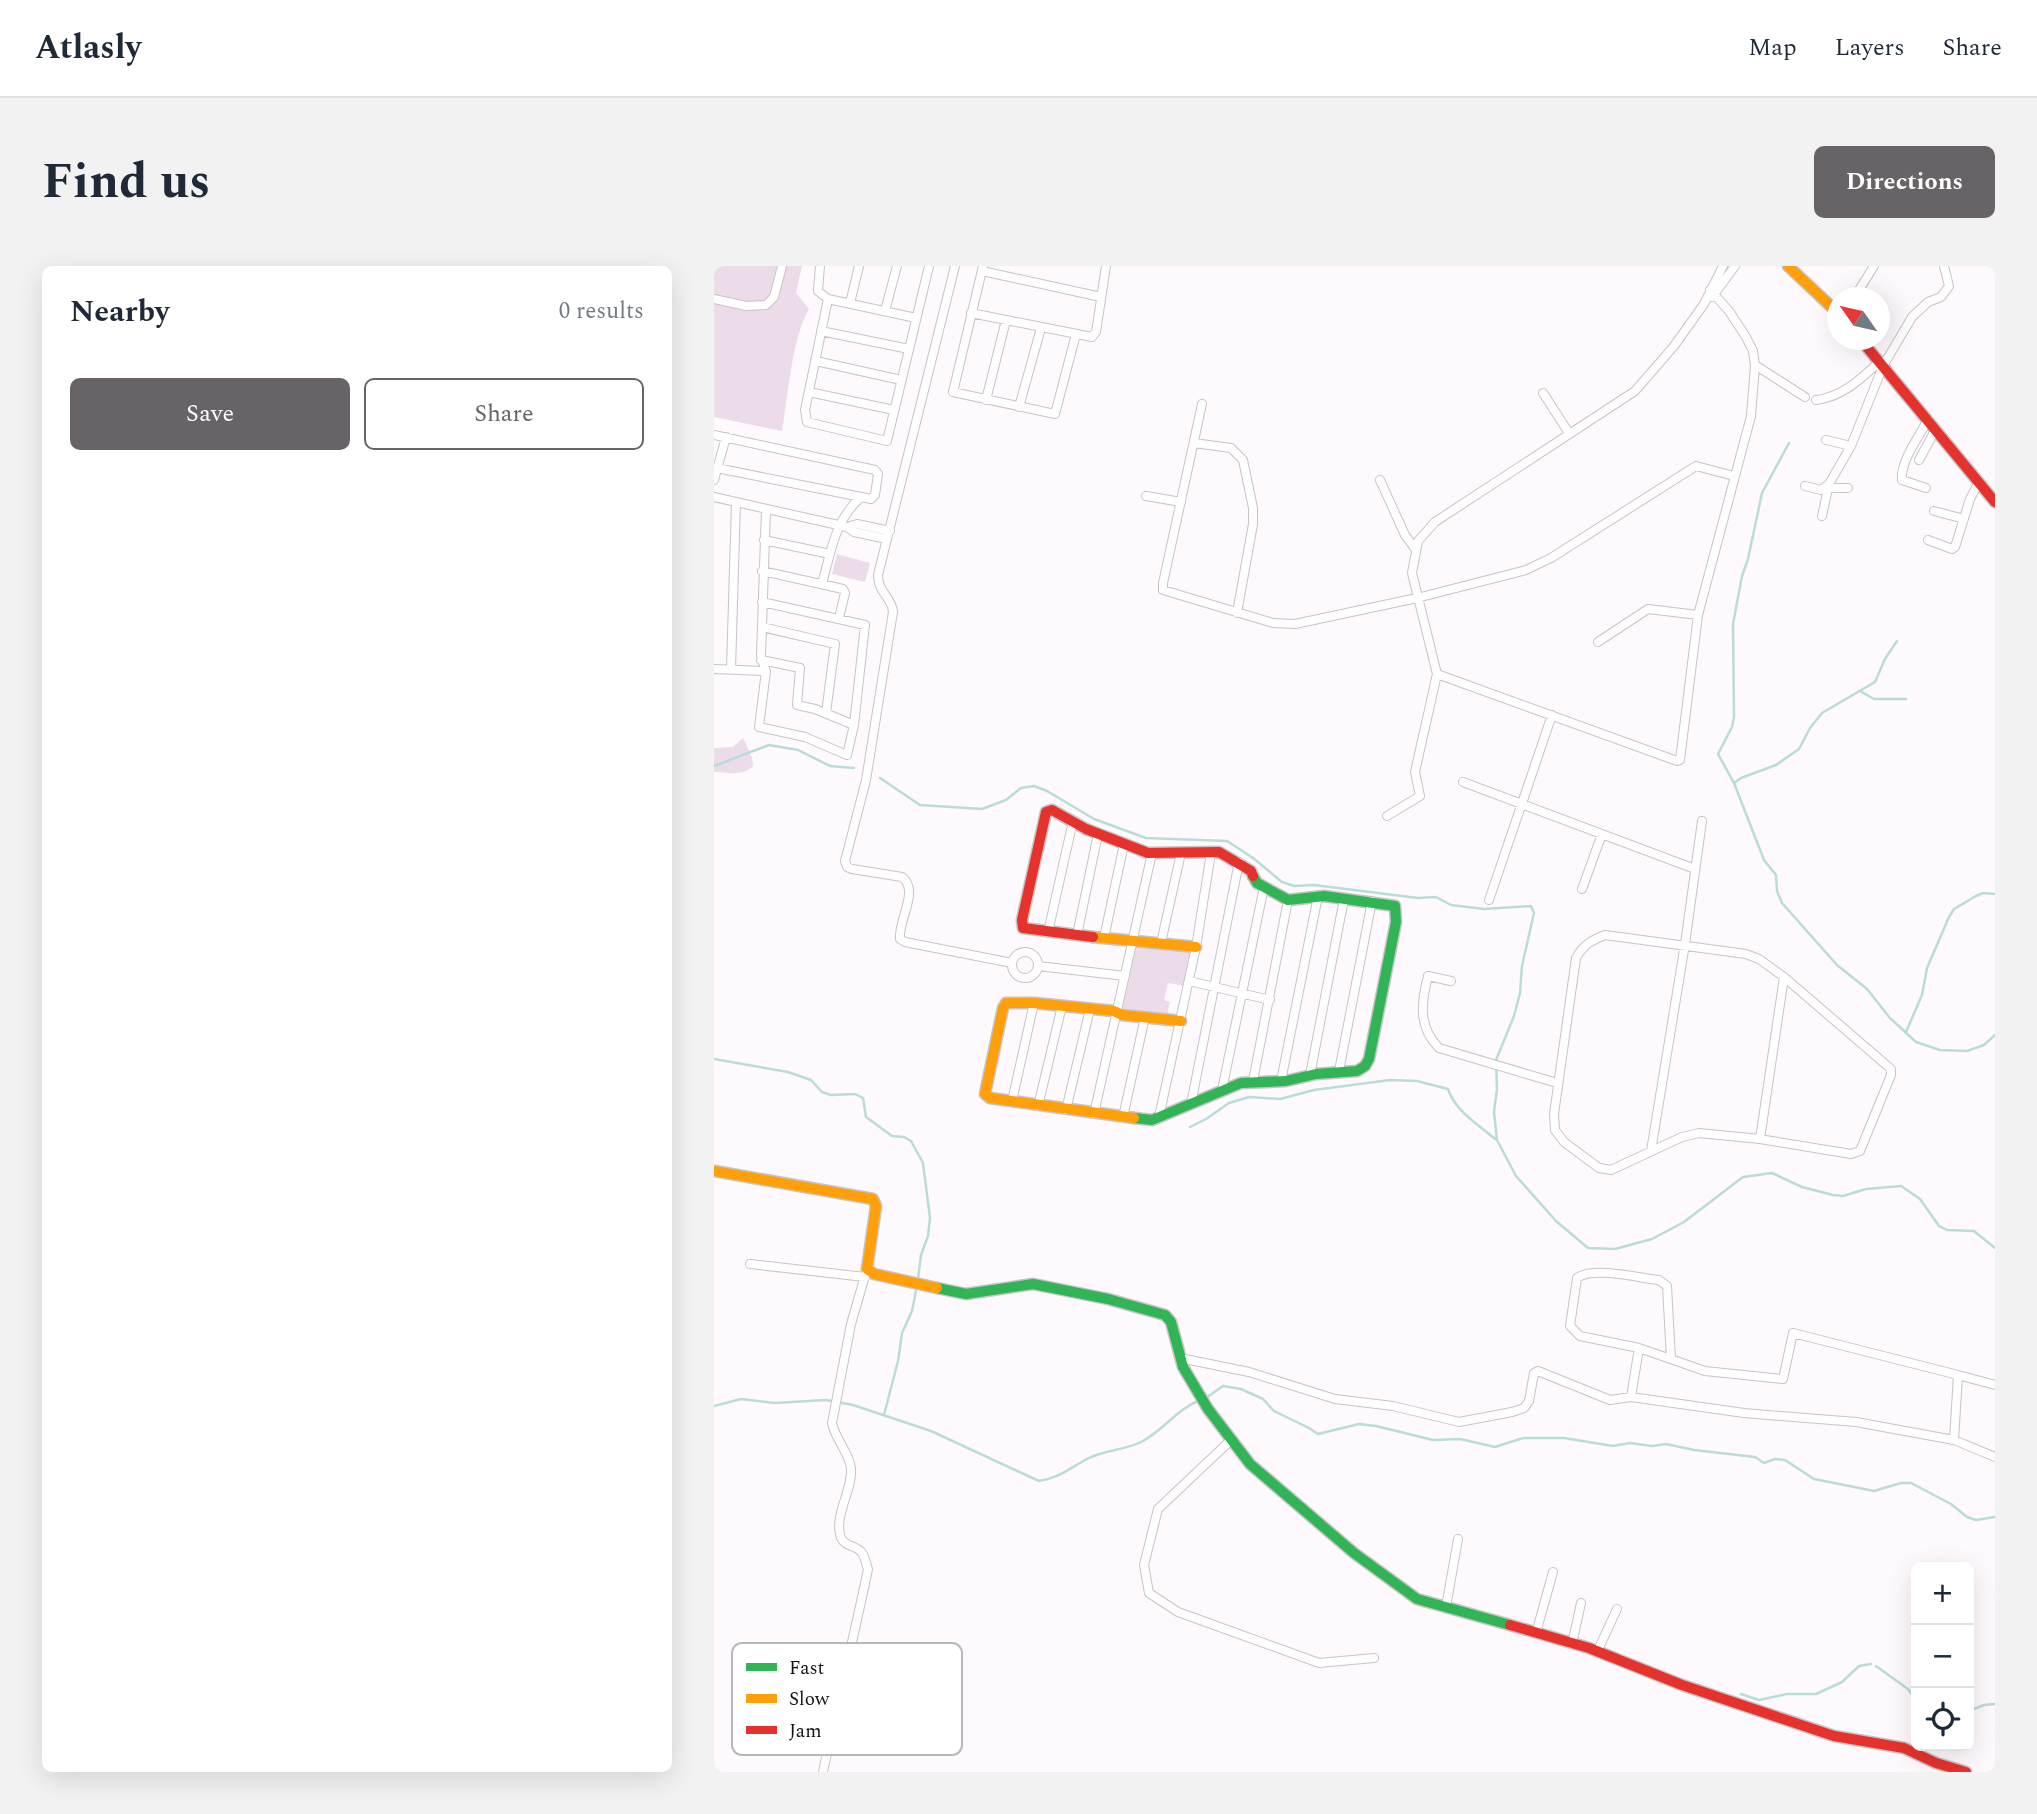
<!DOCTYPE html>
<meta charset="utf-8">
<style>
body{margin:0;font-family:Spectral,serif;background:#f2f2f3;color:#1f2937}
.controls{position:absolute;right:21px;bottom:21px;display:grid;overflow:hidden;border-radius:10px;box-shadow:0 7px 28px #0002}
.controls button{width:63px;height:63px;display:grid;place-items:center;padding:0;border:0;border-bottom:2px solid #e0e1e3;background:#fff;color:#1f2937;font:35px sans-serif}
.compass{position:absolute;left:1113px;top:21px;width:63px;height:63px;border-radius:50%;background:#fff;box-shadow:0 7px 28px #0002;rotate:304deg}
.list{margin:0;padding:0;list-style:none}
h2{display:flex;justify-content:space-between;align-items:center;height:91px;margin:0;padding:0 28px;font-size:30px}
h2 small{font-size:23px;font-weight:400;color:#747a83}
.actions{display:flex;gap:14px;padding:21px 28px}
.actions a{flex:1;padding:16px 0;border:2px solid #676366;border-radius:10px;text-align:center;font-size:24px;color:#676366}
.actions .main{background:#676366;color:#fff}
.icon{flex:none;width:38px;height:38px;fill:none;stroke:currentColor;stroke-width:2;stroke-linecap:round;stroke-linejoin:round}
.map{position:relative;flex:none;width:1281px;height:1506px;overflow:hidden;border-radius:10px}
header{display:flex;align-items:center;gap:42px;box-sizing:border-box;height:98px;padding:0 35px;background:#fff;border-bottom:2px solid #e0e1e3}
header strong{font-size:33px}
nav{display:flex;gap:38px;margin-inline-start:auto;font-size:24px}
.intro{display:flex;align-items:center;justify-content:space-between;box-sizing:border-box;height:168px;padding:0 42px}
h1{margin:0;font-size:49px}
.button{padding:18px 32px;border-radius:10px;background:#676366;color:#fff;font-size:24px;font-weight:700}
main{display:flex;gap:42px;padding:0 42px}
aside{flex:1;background:#fff;border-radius:10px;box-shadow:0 7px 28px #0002}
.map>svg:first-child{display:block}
</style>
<header>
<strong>Atlasly</strong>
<nav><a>Map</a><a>Layers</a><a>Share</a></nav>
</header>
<div class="intro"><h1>Find us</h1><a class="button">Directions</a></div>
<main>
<aside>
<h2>Nearby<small>0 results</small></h2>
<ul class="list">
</ul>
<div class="actions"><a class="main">Save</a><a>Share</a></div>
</aside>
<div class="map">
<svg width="1281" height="1506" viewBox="0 0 1281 1506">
<rect width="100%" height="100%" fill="#fdf9fc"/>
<path fill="#ecdce9" d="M0 0H88L82 27 95 43C78 72 74 130 68 165L0 151Z
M123 288 156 297 151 316 118 308Z
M29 472 38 491 39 500C28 511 14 506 0 506V482L19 481Z
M421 678 476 683 471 720 454 717 450 734 456 736 453 749 408 745Z"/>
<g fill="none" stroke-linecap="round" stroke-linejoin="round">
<path stroke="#badcd9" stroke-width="2.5" d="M1075 177 1048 227 1034 293 1028 310 1019 358 1020 451 1018 461 1004 488 1020 517 1050 594 1062 609 1063 625 1068 637 1123 699 1153 723 1176 752 1202 776 1226 784 1253 785 1270 779 1281 769
M1146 425 1160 433H1192
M0 500 55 479 84 484 116 500 140 502
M166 512 206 539 268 543 292 534 307 522 320 520 333 525 380 553 432 572 513 575 539 592 568 616 580 620 600 619 704 632 722 631 737 639 770 643 817 640 820 647 808 700 806 727 800 750 782 794 783 823 780 846 783 874 802 910 842 955 874 982 901 983 938 973 970 956 1029 911 1058 907 1088 921 1119 929 1129 930 1152 923 1187 920 1206 933 1225 960 1233 964 1260 965 1281 982
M1020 517 1027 512 1062 499 1085 483 1096 462 1108 447 1161 416 1171 393 1183 375
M1192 766 1208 729 1213 702 1235 651 1240 643 1262 630 1269 627 1281 628
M0 793 74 806 97 814 108 826 117 829 141 828 149 832 152 851 178 870 190 871 197 875 209 897 216 952 214 970 207 989 204 1013
M476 861 492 853 515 837 535 831 566 833 600 824 676 814 703 815 734 823C741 845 764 858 781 873
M492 1132 509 1120 527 1123 549 1133 560 1145 595 1162 604 1168 645 1158 662 1160 719 1174 746 1173 781 1181 809 1172H850L899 1180 916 1177 938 1180 952 1178 980 1184 1041 1191 1050 1197 1061 1193 1071 1194 1100 1213 1160 1225 1187 1217H1197L1237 1238 1253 1251 1262 1254 1281 1251
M0 1140 27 1133 61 1137 112 1134 139 1139 217 1165 325 1215C348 1211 355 1202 375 1192 391 1184 411 1184 427 1176 449 1165 463 1143 486 1134
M170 1149 184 1095 188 1067 198 1045 202 1025
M1162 1400 1194 1423 1202 1434
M1027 1428 1045 1434 1073 1428H1102L1128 1416 1145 1400 1157 1398
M1255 1445 1270 1439 1281 1438"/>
<g stroke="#c7c4c6" stroke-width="10">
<path id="street" d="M106 0 104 25 114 33 202 52
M241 0 164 309C164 327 178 331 179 346L152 514 131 595 133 601 138 603 188 611C206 625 184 653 186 673L191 676 298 697
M269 0 239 126 341 148 362 68
M268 5 387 31
M998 31 1021 0
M1140 32 1160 0
M0 33 32 40 52 39 60 31 68 0
M114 33 91 144 93 156 173 175 215 0
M136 37 145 0
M171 45 183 0
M257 47 378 71 382 66 392 0
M107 65 195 83
M102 95 187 114
M1041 99 1091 131
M95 126 180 144
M829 127 855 167
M272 134 292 54
M1102 134C1128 131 1147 113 1165 96
M488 138 449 317V324L559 357 581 358 703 332 812 304 837 292 982 200 1020 210
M305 141 327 62
M0 169 161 204 164 208 161 229 157 233 3 202
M1112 174 1137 180
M480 177 517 182 529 194 539 242V258L523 347
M1205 194 1222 163
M0 214 12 171
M666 214 691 269 702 284
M1091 220 1107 224 1115 218
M1115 222H1134
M1212 222 1188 214C1186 195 1206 170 1214 153
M432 230 467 236
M0 231 133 261 140 266 173 273
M1220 245 1250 253
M1108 250 1115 218 1137 180 1169 100 1198 51 1214 36 1227 31 1235 20 1230 0
M133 261 143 258 176 265
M50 274 116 288
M1214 274 1238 283 1241 281 1256 233 1265 216
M48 305 129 323 131 327 125 352
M108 318C117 285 121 254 147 231
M48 336 151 359 140 459 133 489 91 471 45 461 52 405 47 390 52 243
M48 361 121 378 112 447
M884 376 934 343 984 349
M47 394 86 402 83 439 101 443 140 459
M0 403 52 405
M17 403 22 236
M723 408 963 495 966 494 984 349 1037 150 1041 99 1039 85 1032 71 1015 45 996 24
M749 516 981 603
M673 550 706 530 701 506 723 408 698 307 704 275 721 256 921 125 960 80 990 38 1009 0
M868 623 888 568
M775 634 838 449
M334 666 359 555
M363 669 384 568
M891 669 1032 688 1045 693 1070 711 1177 803V809L1146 885 1137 888 1046 873 985 867 968 871 897 904 885 902 850 876 841 864 840 848 862 692C869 679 878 674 891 669Z
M390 672 410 578
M447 677 467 587
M298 699a13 13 0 1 1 26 0a13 13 0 1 1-26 0Z
M324 700 411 710
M475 715 556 734
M737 715 714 710C707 737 704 761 725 782L843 817
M625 805 658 635
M596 809 630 633
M539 815 574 634
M567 815 604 630
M508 824 550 621
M298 835 320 737
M477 838 525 596
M324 840 348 740
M352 844 376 743
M380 848 438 587
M409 851 431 751
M445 851 482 681 497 587
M1046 873 1070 711
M937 885 971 678 988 555
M36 998 151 1011
M925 1082 866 1070 856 1060 863 1012C879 1000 925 1012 945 1014L953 1020 957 1093
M466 1092 535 1106 621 1133 679 1140 745 1156 798 1146 810 1142 815 1135 820 1107 824 1105 896 1134 917 1131 1030 1147 1142 1156 1240 1174 1281 1191
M917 1131 925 1082 991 1105 1069 1113 1079 1067 1244 1109
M517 1174 444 1243 430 1299 435 1327 464 1346 605 1397 660 1392
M1240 1174 1244 1109 1281 1119
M732 1341 744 1273
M822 1367 839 1306
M858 1378 867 1337
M883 1386 903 1343
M109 1506C123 1438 140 1371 154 1303 152 1298 151 1291 148 1287 143 1279 131 1281 127 1272 119 1250 139 1224 137 1202 135 1186 121 1173 118 1157L137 1058 153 1003"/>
</g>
<g stroke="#c7c4c6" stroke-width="13">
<path id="fast" d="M420 852 438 854 527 817 572 815 602 808 643 805 651 800 655 793 682 656 681 640 610 630 574 634 543 617 539 610
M223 1022 252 1028 319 1018 394 1033 451 1049 457 1056 469 1101 494 1143 536 1198 640 1287 703 1333 796 1359"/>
</g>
<g stroke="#c7c4c6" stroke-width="13">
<path id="slow" d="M1074 0 1124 47
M379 671 482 681
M420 852 276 832 271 828 289 742 292 737H320L400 745 408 749 467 755
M0 905 159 933 162 940 153 1003 160 1008 223 1022"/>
</g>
<g stroke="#c7c4c6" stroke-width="13">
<path id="jam" d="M1147 74 1281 236
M379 671 309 662 308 654 332 546 338 544 372 563 434 587 505 586 537 605 539 610
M796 1359 875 1382 968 1419 1120 1470 1190 1482 1222 1497 1252 1506"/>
</g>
<use href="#street" stroke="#fffeff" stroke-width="8"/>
<use href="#fast" stroke="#30b455" stroke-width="10"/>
<use href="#slow" stroke="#ff9f0a" stroke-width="10"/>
<use href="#jam" stroke="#e5322d" stroke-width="10"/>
</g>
<rect x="18" y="1377" width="230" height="112" rx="10" fill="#fff" stroke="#b9b8b9" stroke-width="2"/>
<rect x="32" y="1397" width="31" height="8" fill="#30b455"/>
<rect x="32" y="1428" width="31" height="9" fill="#ff9f0a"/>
<rect x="32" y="1460" width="31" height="8" fill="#e5322d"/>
<g font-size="19" fill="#161215">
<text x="75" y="1408">Fast</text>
<text x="75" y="1439">Slow</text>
<text x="75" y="1471">Jam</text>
</g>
</svg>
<div class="controls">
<button>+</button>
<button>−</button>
<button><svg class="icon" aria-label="locate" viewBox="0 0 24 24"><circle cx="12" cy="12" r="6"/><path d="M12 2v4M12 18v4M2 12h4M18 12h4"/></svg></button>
</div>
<svg class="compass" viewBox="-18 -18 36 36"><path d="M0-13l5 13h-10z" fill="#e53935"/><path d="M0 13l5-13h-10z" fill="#747a83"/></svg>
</div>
</main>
